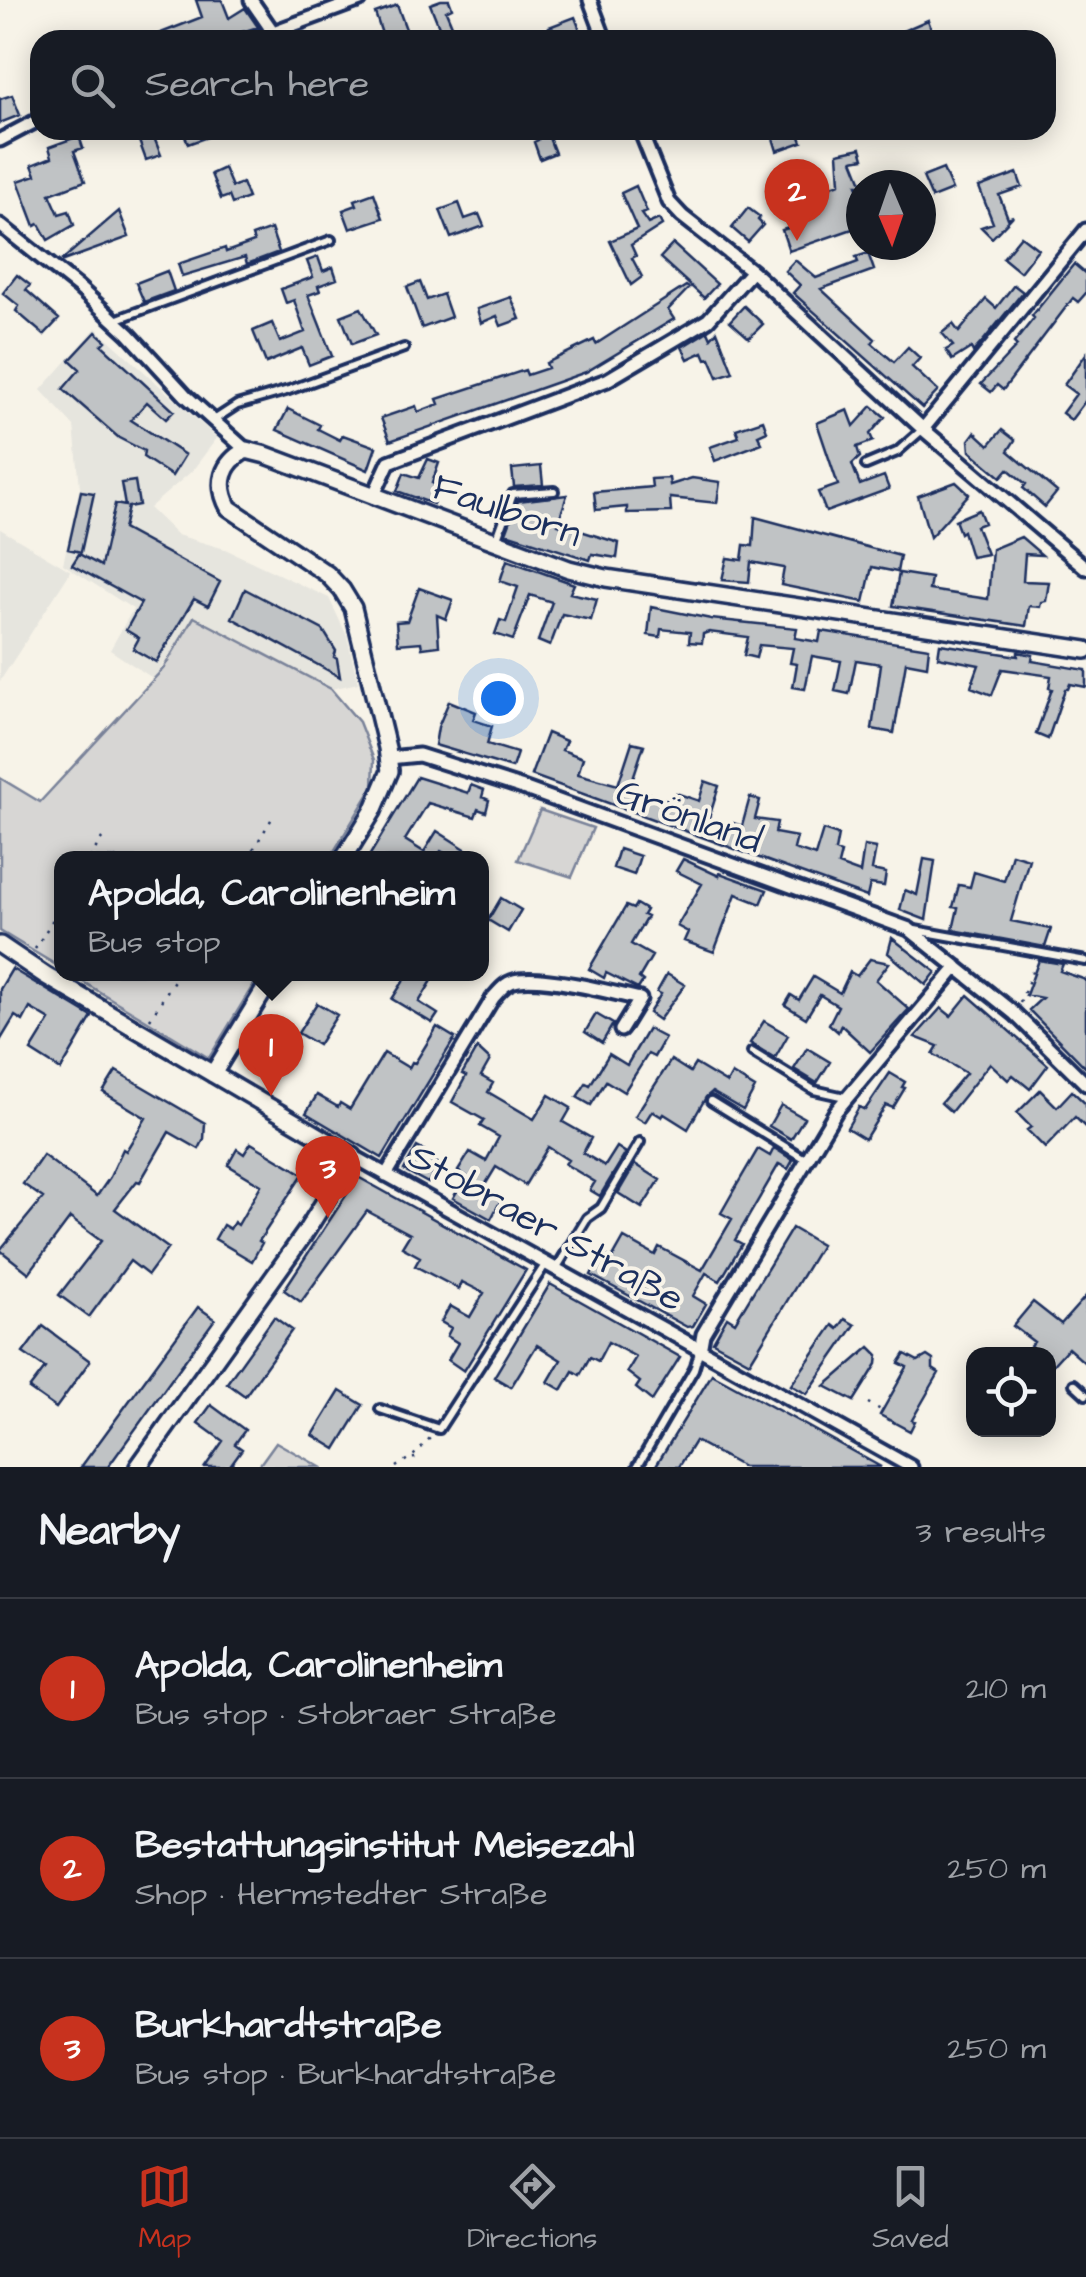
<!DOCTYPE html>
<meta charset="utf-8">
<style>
body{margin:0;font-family:"Architects Daughter",sans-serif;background:#20242c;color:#f1f3f6}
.controls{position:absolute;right:30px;bottom:30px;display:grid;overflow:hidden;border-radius:20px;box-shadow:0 5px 25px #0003}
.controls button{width:90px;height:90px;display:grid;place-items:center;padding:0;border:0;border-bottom:2px solid #363941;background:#171b24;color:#f1f3f6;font:50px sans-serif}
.compass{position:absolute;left:846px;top:170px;width:90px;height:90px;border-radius:50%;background:#171b24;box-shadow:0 5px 25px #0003;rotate:178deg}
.you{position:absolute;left:498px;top:698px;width:35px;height:35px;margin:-25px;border:8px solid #fff;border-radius:50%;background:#1a73e8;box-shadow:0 0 0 15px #1a73e833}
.badge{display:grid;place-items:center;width:65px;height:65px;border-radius:50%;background:#c8321e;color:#fff;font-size:32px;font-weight:700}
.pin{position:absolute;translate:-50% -82px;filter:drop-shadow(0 2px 5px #0008)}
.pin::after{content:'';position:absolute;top:52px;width:35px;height:30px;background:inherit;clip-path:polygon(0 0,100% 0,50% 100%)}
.popup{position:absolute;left:54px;top:851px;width:435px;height:130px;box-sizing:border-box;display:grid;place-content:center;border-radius:20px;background:#171b24;filter:drop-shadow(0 2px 8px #0005);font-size:32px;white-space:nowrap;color:#9ea1a6}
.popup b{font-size:38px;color:#f1f3f6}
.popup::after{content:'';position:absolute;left:50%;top:100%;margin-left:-20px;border:20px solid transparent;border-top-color:#171b24}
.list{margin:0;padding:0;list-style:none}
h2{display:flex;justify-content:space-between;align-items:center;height:130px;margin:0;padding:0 40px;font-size:42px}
h2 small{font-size:32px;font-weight:400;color:#9ea1a6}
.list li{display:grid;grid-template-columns:65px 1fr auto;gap:30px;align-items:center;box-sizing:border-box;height:180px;padding:0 40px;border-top:2px solid #363941}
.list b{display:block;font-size:38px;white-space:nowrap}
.list p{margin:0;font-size:32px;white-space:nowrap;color:#9ea1a6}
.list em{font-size:32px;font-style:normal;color:#9ea1a6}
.icon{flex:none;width:55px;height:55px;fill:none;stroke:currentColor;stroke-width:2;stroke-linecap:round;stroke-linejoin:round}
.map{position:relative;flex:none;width:1086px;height:1467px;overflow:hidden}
.search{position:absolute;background:#171b24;box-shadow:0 5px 25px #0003;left:30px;right:30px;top:30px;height:110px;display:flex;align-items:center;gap:25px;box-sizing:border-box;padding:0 35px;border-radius:30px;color:#9ea1a6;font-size:38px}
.sheet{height:670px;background:#171b24}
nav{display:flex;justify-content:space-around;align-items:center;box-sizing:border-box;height:140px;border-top:2px solid #363941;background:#171b24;font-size:28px;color:#9ea1a6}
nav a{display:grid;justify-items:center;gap:5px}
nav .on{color:#c8321e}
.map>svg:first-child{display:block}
</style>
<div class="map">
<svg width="1086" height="1467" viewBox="0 0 1086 1467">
<rect width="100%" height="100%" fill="#f7f3e8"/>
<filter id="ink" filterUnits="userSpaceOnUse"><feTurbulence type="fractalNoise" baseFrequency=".01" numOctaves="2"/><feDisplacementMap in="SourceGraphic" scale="20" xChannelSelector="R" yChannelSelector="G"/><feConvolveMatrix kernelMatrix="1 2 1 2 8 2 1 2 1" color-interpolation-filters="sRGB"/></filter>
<g filter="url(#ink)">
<path fill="#e6e5de" d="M96 328 217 438 192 471 149 508 177 535 225 549 329 598 347 636 358 683 331 689 194 617 154 679 110 650 133 609 63 564 80 487 74 426 41 390Z
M0 529 71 571 0 681Z"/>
<path fill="#d7d6d4" stroke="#798299" stroke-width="2.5" d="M194 617 331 689 359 722 374 760 373 787 330 858H61V968L0 931V778L40 802 163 669Z
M540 810 593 828 572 877 518 860Z
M70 974H260L209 1058Z
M276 1442 320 1467H258Z"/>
<path fill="#c0c3c5" stroke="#1b2f5e" stroke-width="2.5" d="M196 0H222L229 18 245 8 258 27 216 40H143L202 17Z
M441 0H449L452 8 446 11 454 30 442 34 430 4Z
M397 5 410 40H384L375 13Z
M575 17 582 35 570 40H553L549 27Z
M928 20 933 34 919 40H882Z
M12 95 20 115 0 123V99Z
M135 130H151L161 155 146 160Z
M183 130H224V131L188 144Z
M536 130H546L555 153 540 159 534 142 538 140Z
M793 131H798L802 142 777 151 773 138Z
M79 136 83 148 74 151 85 181 50 194 59 214 69 211 74 225 48 240 39 224 35 226 18 181 36 175 32 165 52 157 49 147Z
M861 148 864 158 853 160 863 185H857L861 195V226L789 251 782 230 804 223 795 200 840 183 838 153Z
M224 168 232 187 242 183 248 198 232 204 229 196 221 199 211 174Z
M943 169 952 190 932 198 923 177Z
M1017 173 1022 187 999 195 1008 218 1013 216 992 238 981 227 993 223 979 187Z
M636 186 647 212 641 214 648 224 659 219 662 225 631 245 636 256 632 258 642 277 631 285 610 241 637 229 621 193Z
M374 193 383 218 350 229 343 210 357 205 355 200Z
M459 203 465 219 479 214 484 226 451 238 440 210Z
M748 208 760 217 758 220 763 225 748 242 732 228Z
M119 211 129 237 63 261 62 260Z
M271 229 279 252 247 264 245 257 182 276 178 264 225 248 226 252 254 242 252 236Z
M1021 236 1038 249 1020 272 1003 258Z
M673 244 717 284 704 298 660 258Z
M868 253 874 270 821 289 875 339 872 343 894 362 908 347 920 358 912 367 938 391 922 408 793 293 800 285 785 271 795 260 816 278 858 262 856 257Z
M318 257 323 271 333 267 337 279 318 286 320 291 308 295 332 356 309 365 302 348 266 363 253 331 272 323 280 342 305 332 294 300 286 303 281 289 313 277 307 261Z
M1074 264 1086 274V293L1078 302 1073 298 1003 390 997 385 991 392 981 384 1017 346 1014 343 1034 318 1032 316Z
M167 271 174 291 144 302 136 283Z
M17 275 30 285 26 290 59 319 44 335 16 311 19 306 3 293Z
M420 282 427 300 443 294 451 317 422 328 407 287Z
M1014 285 1023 292 983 341 973 352 971 348 952 360 946 350 953 346 942 333 953 324 959 332 986 299 996 308Z
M686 286 689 288 668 310 674 319 586 372 390 441 381 418 416 406 418 412 439 404 437 399 525 370 527 375 548 368 546 363 594 340 596 344Z
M511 297 520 319 501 326 497 316 481 323 477 309Z
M744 306 763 324 749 338 730 321Z
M361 308 376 335 352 344 341 316Z
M708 331 711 338 717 331 733 372 718 377 710 358 706 359 703 352 688 359 682 347Z
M96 332 106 341 102 345 174 411 166 419 147 402 131 420 185 455 172 476 143 457 144 451 119 438 63 389 80 369 70 360Z
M1086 354V400L1071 420 1062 413 1076 394 1064 385Z
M872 406 885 417 870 434 873 441 857 447 860 457 852 464 860 485 884 476 889 489 826 512 818 492 838 485 817 423 848 410 854 426Z
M288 409 320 425 318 429 340 440 343 435 376 447 368 470 277 430Z
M763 420 767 431 758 435 762 443 715 461 710 447 739 437 736 429Z
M1002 430 1015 440 1008 451 1057 492 1045 507 1023 488 1026 484 1008 469 1001 477 970 451 969 440 975 432 989 445Z
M428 459 439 463 432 483 439 486 433 504 397 491 404 473 419 478Z
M541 466 543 485 514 487 512 469Z
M669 478 670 485 692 478 720 482 717 503 670 498 671 512 627 513V507L596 510 594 492 652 487 651 479Z
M135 481 139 505 128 507 123 529 220 582 208 606 194 599 156 662 133 649 139 638 126 630 141 603 72 565 79 554 101 566 115 504 125 506 121 483Z
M956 482 969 494 930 537 918 496Z
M81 491 94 493 81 552 68 549Z
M567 495 558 524 619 543 617 558 592 554 590 560 506 533 518 501Z
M979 510 984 523 976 526 987 554 971 557 963 531 960 533 955 520Z
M755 517 900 556 897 572 872 567 864 602 781 585 784 568 751 562 749 582 722 580 727 558 742 560 744 545 753 546Z
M1021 537 1042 555 1025 554 1023 581 1049 582 1046 601 1041 602 1040 607 1029 606 1026 626 893 606 899 573 931 578 929 590 988 599 992 549Z
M507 560 574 584 570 593 597 599 591 620 562 614 550 646 538 641 552 602 530 595 513 640 495 634 500 620 506 622 518 587 500 581Z
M419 588 453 600 446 619 437 615 439 646 422 648 421 642 398 644 396 622 407 621Z
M245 589 323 630 336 651 334 657 337 659 340 677 232 618Z
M651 607 711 619 797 628 795 638 819 642 821 631 929 648 927 666 906 662 894 733 872 729 881 664 856 660 849 694 835 691 841 661 812 656 805 689 793 687 797 664 790 663 793 648 759 645 756 658 744 655 748 637 709 632 703 634 702 643 689 642 690 632 661 629 660 637 648 635Z
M940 644 1018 656V652L1033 655 1032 661 1086 670V687L1070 684 1068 689H1065L1048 739 1036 734 1052 689 1049 688 1051 676 1002 669 992 695 971 687 979 665 938 657Z
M449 701 476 712 473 720 492 726 487 744 517 753 512 768 435 745 438 727Z
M547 733 566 741 562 750 583 758 578 774 618 785 632 742 644 745 630 787 672 802 676 793 699 801 705 781 719 786 708 821 731 828 733 823 742 826 750 797 760 800 755 819 777 822 775 833 797 837 794 849 815 856 823 830 838 835 835 851 841 853 838 865 860 873 864 846 876 848 872 870 886 873 884 886 870 884 867 897 531 775Z
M417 777 468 793 471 785 484 790 482 797 489 800 486 812 478 809 475 817 428 803 405 840 424 852 437 831 467 850 461 858H454L441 851 436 858H368Z
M619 849 640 856 634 875 613 868Z
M1012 854 1029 859 1011 921 1051 929 1045 947 953 930 958 908 953 907 959 885 970 887 974 872 1004 881Z
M683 859 719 876 720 873 767 890 761 904 736 894 714 952 684 941 688 932 677 926 702 884 676 871Z
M924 859 935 861 926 920 900 910 905 890 917 895Z
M501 898 521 910 508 932 488 920Z
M636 904 646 910 643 915 647 917 631 944 652 956 639 978 643 981 638 989 606 973 604 978 589 969 626 906 633 909Z
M892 938 936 972 926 985 888 953Z
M870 959 889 963 876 980 909 1009 870 1052 841 1025 838 1032 829 1024 838 1006 820 995 806 1018 785 1005 791 995 799 1000 813 977 840 993 850 972 857 976Z
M1039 960 1063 964 1060 971 1086 980V1068L1029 1010 1042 998 1026 995Z
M12 969 92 1017 61 1070 31 1051 50 1020 30 1008 23 1021 15 1016 0 1041V989Z
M408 974H436L419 1002 438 1014 432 1023 392 999Z
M667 974 685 985 659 1020 649 1013 661 994 657 992Z
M968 995 1048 1065 1030 1089 1013 1075 1008 1080 990 1063 951 1112 941 1103 966 1073 933 1054 938 1046 915 1037 941 1008 951 1016Z
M317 1003 337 1015 318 1045 298 1033Z
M596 1014 613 1024 602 1043 585 1032Z
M764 1021 788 1035 775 1058 750 1043Z
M437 1027 455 1038 382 1158 306 1113 317 1095 338 1107 340 1103 350 1109 384 1053 409 1068 412 1062 415 1063Z
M648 1029 665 1038 654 1057 648 1054 624 1092 606 1081 591 1105 577 1097 586 1083 590 1085 609 1054 627 1065Z
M477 1048 490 1060 481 1076 493 1083 488 1092 534 1119 549 1095 571 1108 563 1122 591 1138 583 1153 605 1166 617 1147 626 1153 600 1196 590 1190 595 1182 565 1164 568 1160 548 1147 525 1185 496 1167 482 1190 501 1200 491 1219 453 1198 466 1176 458 1171 470 1152 486 1161 499 1137 480 1126 484 1120 452 1102 466 1076 462 1074Z
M807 1048 830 1062 817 1083 794 1069Z
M671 1060 690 1072 695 1064 727 1083 732 1074 755 1088 743 1110 712 1092 706 1097 688 1129 664 1114 662 1117 652 1111 645 1122 635 1116Z
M116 1071 205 1123 204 1139 199 1149 169 1132 140 1182 137 1181 115 1209 168 1248 148 1275 130 1261 89 1317 59 1295 101 1241 70 1218 29 1273 0 1250 43 1198 23 1184 43 1155 97 1196 110 1177 123 1149 126 1151 146 1118 103 1092Z
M890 1073 905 1082 902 1087 905 1088 893 1108 886 1105 865 1139 847 1128 859 1107 865 1110Z
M1040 1090 1057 1107 1072 1091 1086 1104V1128L1075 1117 1045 1148 1027 1130 1031 1127 1017 1113Z
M781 1105 804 1118 791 1139 769 1126Z
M251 1143 303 1174 259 1241 262 1243 252 1261 215 1239 223 1225 230 1229 234 1222 238 1225 261 1185 228 1165 237 1149 244 1154Z
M417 1147 432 1155 430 1159 439 1164 428 1183 404 1170Z
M774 1148 793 1160 788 1169 779 1164 735 1240 742 1244 720 1281 706 1273 693 1296 706 1304 693 1326 687 1327 591 1275 602 1253 612 1259 624 1238 655 1255 659 1247 702 1270 732 1219 721 1213 734 1190 758 1149 770 1156Z
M635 1164 660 1180 642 1208 618 1193Z
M358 1177 526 1270 464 1371 448 1360 458 1343 447 1336 451 1328 441 1322 450 1306 470 1317 484 1293 462 1282 459 1289 415 1266 420 1257 402 1247 410 1234 367 1211 301 1302 284 1290Z
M792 1228 821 1245 750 1362 713 1342 727 1317 735 1322Z
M550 1284 680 1357 652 1401 636 1388 640 1382 627 1372 636 1357 608 1342 598 1361 590 1357 580 1375 573 1371 562 1390 548 1382 561 1360 537 1345 511 1387 494 1377Z
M1086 1296V1364L1068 1348 1048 1370V1354H1023L1034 1342 1013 1326 1033 1302 1061 1324Z
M198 1307 215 1319 108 1467H81Z
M274 1317 292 1330 245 1396 227 1383Z
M845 1319 855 1325 807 1394 791 1385 833 1325 838 1329Z
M43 1326 90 1361 56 1408 29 1389 45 1368 23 1353Z
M870 1347 878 1355 877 1364 854 1401 825 1386Z
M905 1354 918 1361 927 1356 933 1360V1369L939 1373 912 1420 915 1421 910 1431 880 1415 907 1367 899 1363Z
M712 1374 756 1398 881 1467H743L695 1441 679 1467H655Z
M340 1391 363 1405 336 1449 313 1435Z
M211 1405 245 1430 235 1444 242 1449 229 1467H205L223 1441 198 1423Z"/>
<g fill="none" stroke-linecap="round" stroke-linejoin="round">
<g stroke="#1b2f5e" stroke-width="14">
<path id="service" d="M115 320 331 240
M214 420 237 405 289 390 404 348
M866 465 897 452 922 430
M496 541 513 494 554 491
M915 930 1086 961
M752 1052 814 1090 845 1097
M711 1101 805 1159
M556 1269 587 1218 601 1208 640 1142
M1074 1384 1086 1395
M380 1409 439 1429 545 1265
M637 1467 694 1369 699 1352"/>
</g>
<g stroke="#1b2f5e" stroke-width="19">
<path id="minor" d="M251 0 273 32
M590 0 605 40
M252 40 360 0
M640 130 669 202 682 216 752 271 923 429 1086 568
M0 140 40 119
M0 225 78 287 129 334 186 396 246 450
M923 429 1086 230
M373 497 389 462 607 380 708 320 752 271
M389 758 419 755 520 787 909 929 1015 1014 1086 1084
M353 1156 911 1467
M386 1175 493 998C501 989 507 981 519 980 547 976 611 992 640 999L621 1030
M700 1351 703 1334 836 1111 957 967"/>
</g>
<g stroke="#1b2f5e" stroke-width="22">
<path id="tertiary" d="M344 858 373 811 390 771 387 748 353 608 342 590 327 574 229 508C216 484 222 463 246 450L266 455 569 569 606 578 1086 650
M0 945 46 976 353 1156 305 1233 138 1467
M213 1074 274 974"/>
</g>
<path stroke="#1b2f5e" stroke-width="2.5" stroke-dasharray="2.5 8" stroke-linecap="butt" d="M90 858 105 833
M248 858 274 815
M35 949 61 906
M1020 1003 1035 964
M150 1019 178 974
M868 1403 881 1410
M414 1457 415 1467
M396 1467 414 1455 432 1436"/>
<use href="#service" stroke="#f7f3e8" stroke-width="6"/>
<use href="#minor" stroke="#f7f3e8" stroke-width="11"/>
<use href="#tertiary" stroke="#f7f3e8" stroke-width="15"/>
</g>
</g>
<g text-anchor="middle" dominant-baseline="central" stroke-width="8" stroke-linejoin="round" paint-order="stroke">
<g font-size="38" fill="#1b2f5e" stroke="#f7f3e8">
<text transform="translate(507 511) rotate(19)">Faulborn</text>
<text transform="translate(689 817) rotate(20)">Grönland</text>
<text transform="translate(546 1228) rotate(29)">Stobraer Straße</text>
</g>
</g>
</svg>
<div class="controls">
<button><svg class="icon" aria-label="locate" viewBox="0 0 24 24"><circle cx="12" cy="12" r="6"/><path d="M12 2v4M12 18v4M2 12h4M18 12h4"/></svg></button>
</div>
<svg class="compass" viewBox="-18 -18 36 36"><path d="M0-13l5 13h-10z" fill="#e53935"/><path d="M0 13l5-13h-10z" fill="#9ea1a6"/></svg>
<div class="you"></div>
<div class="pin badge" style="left:271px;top:1096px">1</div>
<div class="popup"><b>Apolda, Carolinenheim</b>Bus stop</div>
<div class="pin badge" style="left:797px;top:241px">2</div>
<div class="pin badge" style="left:328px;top:1218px">3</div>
<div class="search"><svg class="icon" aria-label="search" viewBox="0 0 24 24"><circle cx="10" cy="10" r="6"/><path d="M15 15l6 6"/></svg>Search here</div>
</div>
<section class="sheet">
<h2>Nearby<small>3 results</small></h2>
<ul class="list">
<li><span class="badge">1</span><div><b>Apolda, Carolinenheim</b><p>Bus stop · Stobraer Straße</p></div><em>210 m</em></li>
<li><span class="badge">2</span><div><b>Bestattungsinstitut Meisezahl</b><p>Shop · Hermstedter Straße</p></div><em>250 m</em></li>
<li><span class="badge">3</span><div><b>Burkhardtstraße</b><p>Bus stop · Burkhardtstraße</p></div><em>250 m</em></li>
</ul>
</section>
<nav>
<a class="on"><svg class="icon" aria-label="map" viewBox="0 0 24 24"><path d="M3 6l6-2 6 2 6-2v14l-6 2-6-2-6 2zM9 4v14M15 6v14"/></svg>Map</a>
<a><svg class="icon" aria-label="directions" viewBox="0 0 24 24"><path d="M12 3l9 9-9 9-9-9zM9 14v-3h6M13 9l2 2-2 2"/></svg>Directions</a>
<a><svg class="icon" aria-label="saved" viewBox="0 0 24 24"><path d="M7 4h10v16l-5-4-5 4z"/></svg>Saved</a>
</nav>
